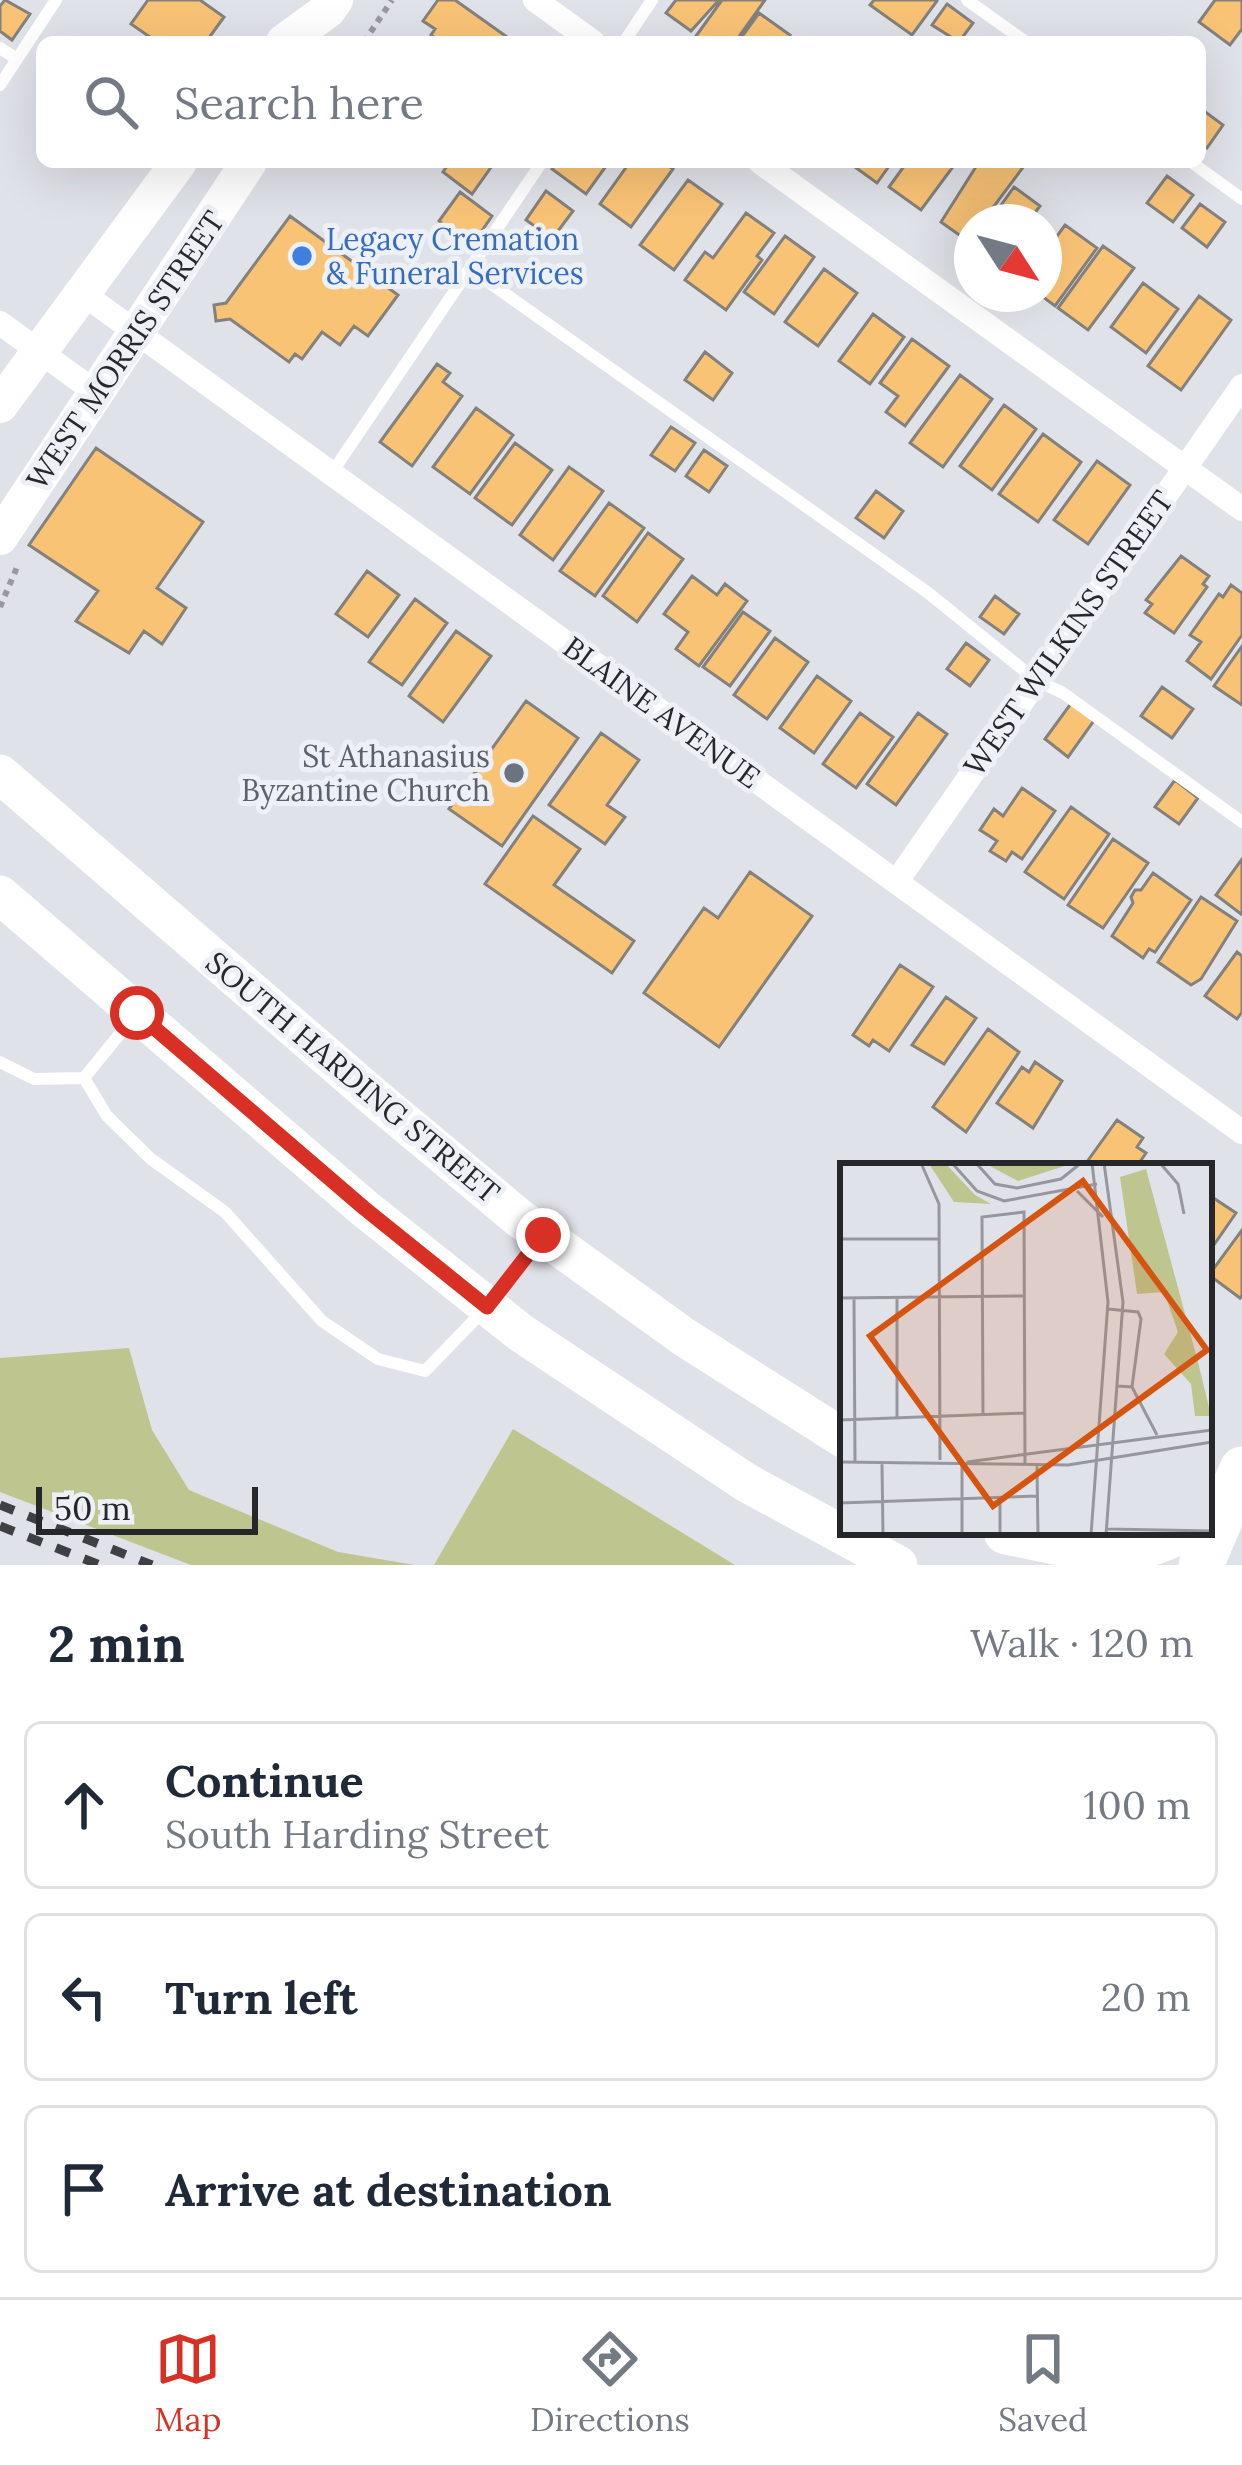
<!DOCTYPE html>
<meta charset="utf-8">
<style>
body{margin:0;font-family:Lora,serif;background:#f6f6f7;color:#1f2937}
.compass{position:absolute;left:954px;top:204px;width:108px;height:108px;border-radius:50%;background:#fff;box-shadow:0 12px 48px #0002;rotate:126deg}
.scale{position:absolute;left:36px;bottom:30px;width:222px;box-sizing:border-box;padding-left:12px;border:6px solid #26272a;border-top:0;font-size:33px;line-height:42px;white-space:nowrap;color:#26272a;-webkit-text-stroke:9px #edf0f6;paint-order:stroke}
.stop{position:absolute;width:36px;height:36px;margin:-27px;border:9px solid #d93025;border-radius:50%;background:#fff}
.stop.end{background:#d93025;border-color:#fff;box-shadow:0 3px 12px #0008}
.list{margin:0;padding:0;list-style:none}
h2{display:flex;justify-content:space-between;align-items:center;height:156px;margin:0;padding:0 48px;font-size:51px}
h2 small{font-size:39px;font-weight:400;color:#747a83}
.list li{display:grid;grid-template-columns:78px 1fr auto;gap:36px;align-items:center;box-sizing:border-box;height:168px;margin:0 24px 24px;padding:0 24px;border:3px solid #e0e1e3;border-radius:18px}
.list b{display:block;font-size:45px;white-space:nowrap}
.list p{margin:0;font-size:39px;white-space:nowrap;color:#747a83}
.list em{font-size:39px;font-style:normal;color:#747a83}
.icon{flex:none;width:66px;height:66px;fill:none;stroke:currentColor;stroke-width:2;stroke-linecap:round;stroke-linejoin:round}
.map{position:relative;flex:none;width:1242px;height:1565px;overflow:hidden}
.search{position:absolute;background:#fff;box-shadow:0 12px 48px #0002;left:36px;right:36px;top:36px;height:132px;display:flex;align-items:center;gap:30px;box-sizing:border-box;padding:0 42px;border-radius:18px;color:#747a83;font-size:45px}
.sheet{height:732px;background:#fff}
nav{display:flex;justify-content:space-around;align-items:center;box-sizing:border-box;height:168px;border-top:3px solid #e0e1e3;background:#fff;font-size:33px;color:#747a83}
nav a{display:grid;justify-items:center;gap:6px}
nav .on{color:#d93025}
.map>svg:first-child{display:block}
</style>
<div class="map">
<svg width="1242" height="1565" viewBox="0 0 1242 1565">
<rect width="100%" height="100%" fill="#e0e2e9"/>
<path fill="#bec58f" d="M129 1348 152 1430 189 1490 338 1552 415 1565H191L0 1492V1358Z
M513 1429 735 1565H434Z"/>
<path fill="#f9c376" stroke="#84807b" stroke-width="3" d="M5 0 30 14 12 40 0 31V6Z
M148 0H200L224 17 206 42H157L131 24Z
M438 0H455L514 42H440L431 35 435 29 423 21Z
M676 0H719L691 31 666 13Z
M722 0H765L735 42H704L696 36Z
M874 0H936L937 1 912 35 870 5Z
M1215 0H1242V29L1230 45 1199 22Z
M947 4 973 23 959 42 932 25Z
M759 13 790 35 784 42H738Z
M1200 108 1223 125 1207 148 1200 143Z
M450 162H486L492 166 472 194 443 172Z
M557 162H609L586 194 552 169Z
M630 162H663L673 169 631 227 600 204Z
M848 162H892L877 183Z
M907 162H944L952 168 921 210 889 187Z
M979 162H1027L986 217 983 215 978 222H972L965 239 941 222Z
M1167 176 1193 195 1173 222 1147 203Z
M688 180 722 204 674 270 640 245Z
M1014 187 1040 206 1028 222H989Z
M546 191 573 211 552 239 526 220Z
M460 192 492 216 472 245 439 221Z
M1200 204 1225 222 1207 247 1182 228Z
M746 213 774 233 757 256 762 260 726 310 685 280 705 252 713 258Z
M290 216 398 295 368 336 354 326 340 345 322 332 302 359 295 354 289 362 230 319 216 321 214 305 226 303Z
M1065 225 1097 248 1055 306 1039 294H1044V254Z
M785 236 814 257 774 314 744 292Z
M1103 246 1134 268 1088 330 1058 308Z
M824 269 857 293 818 346 785 322Z
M1143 283 1178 309 1146 353 1111 327Z
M1199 296 1231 320 1181 390 1148 366Z
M873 314 904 337 870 384 839 361Z
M912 339 949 366 905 426 886 412 898 396 880 383Z
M705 352 732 373 713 400 685 380Z
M437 364 450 373 443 382 462 396 412 466 380 442Z
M960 375 992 399 943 467 910 443Z
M1004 405 1036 429 992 490 960 466Z
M476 408 513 435 470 494 433 467Z
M671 427 695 443 675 471 651 455Z
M1043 434 1081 462 1038 522 999 494Z
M515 443 552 470 512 525 475 498Z
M96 448 203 522 157 588 186 608 162 644 144 631 129 653 76 621 98 591 29 545Z
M704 450 727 466 709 492 686 476Z
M1097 461 1130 485 1088 544 1054 520Z
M569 467 603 491 553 560 520 535Z
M876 491 903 511 884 538 856 518Z
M609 503 644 528 595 596 560 571Z
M648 533 683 559 637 622 603 596Z
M1181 556 1209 576 1203 584 1207 587 1174 633 1145 613 1152 604 1146 600Z
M367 571 399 595 368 637 336 614Z
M692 576 717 595 725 584 747 601 699 666 676 649 688 632 664 614Z
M1231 585 1242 593V635L1211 679 1187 661 1201 642 1190 635 1219 594 1223 597Z
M995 596 1019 614 1004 634 980 617Z
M415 599 447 623 402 685 369 662Z
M743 612 770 631 730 686 703 667Z
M456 631 491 656 443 722 409 696Z
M775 638 808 662 767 719 734 695Z
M966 643 989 660 970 686 947 669Z
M1242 646V705L1214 686Z
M817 676 851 701 814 753 780 728Z
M1162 687 1193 709 1172 738 1141 716Z
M526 701 578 738 502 846 449 809Z
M1072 702 1095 719 1068 757 1045 739Z
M860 713 893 737 856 788 823 764Z
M918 713 947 734 896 805 867 784Z
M601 733 639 760 607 805 625 817 605 844 549 805Z
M1175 780 1198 798 1179 824 1155 807Z
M1022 788 1055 811 1022 859 1012 852 1006 861 990 851 997 841 980 830 994 809 1003 816Z
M1071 807 1109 834 1064 899 1025 872Z
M533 816 580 849 554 885 634 941 612 973 485 884Z
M1113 839 1148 863 1103 928 1068 905Z
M1242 859V912L1241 914 1216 895Z
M750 872 812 916 719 1047 644 993 704 908 718 918Z
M1153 873 1191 900 1155 952 1149 949 1143 958 1112 936 1133 903 1131 897 1135 890H1141Z
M1201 897 1237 921 1201 979 1191 985 1158 962Z
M1237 952 1242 956V1012L1237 1019 1205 996Z
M900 965 933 987 889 1051 873 1040 869 1046 853 1035Z
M946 997 976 1018 944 1064 912 1045Z
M988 1029 1019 1052 966 1132 933 1107Z
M1035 1062 1062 1081 1033 1128 997 1103 1022 1067 1029 1072Z
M1117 1120 1143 1138 1137 1147 1146 1153 1137 1166H1084Z
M1209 1195 1236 1213 1209 1252Z
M1242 1230V1295L1240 1298 1209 1275Z"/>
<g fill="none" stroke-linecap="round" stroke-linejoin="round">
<path stroke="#98999f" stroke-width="6" stroke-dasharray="6 6" stroke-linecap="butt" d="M364 42 392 0
M0 607 18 565"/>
<path stroke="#fff" stroke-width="12" d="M967 0 1026 42
M624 42 652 0
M0 48 17 59
M0 85 56 0
M1191 162 1242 199
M470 269 927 592 1036 680 1063 693 1242 822
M331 474 542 162
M0 1062 34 1079 84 1078 132 1019
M84 1078 107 1116 151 1159 225 1212 322 1321 378 1359 425 1371 487 1307 540 1238"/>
<path stroke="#fff" stroke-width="24" d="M535 0 593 42
M760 162 1242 509
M82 293 1242 1132
M0 323 97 393
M897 881 1242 386"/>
<path stroke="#fff" stroke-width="36" d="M284 42 328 10 335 0
M0 405 179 162
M0 537 249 162"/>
<path stroke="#fff" stroke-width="39" d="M0 774 375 1098 519 1218 684 1337 843 1438
M0 895 364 1208 521 1333 747 1483 898 1565"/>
<path stroke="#fff" stroke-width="45" d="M1006 1532C1063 1543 1123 1563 1178 1532
M1201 1565 1242 1469"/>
<path stroke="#3f4044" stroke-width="9" stroke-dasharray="15 15" stroke-linecap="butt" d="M0 1505 152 1565
M0 1526 100 1565"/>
</g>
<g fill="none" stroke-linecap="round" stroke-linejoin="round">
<path stroke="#d93025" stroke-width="15" d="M137 1013 364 1208 487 1307 543 1235"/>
</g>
<circle fill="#3f7fe0" stroke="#edf0f6" stroke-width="4.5" cx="302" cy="256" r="12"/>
<circle fill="#6b7280" stroke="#edf0f6" stroke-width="4.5" cx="514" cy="773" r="12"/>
<g text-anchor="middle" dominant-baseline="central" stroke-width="10" stroke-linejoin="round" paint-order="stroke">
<g font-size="30" fill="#366cbe" stroke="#edf0f6" text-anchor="start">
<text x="326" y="239">Legacy Cremation<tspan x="326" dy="34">&amp; Funeral Services</tspan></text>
</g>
<g font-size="30" fill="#26272a" stroke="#edf0f6">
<text transform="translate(125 350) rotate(-56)">WEST MORRIS STREET</text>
<text transform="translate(1068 633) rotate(-55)">WEST WILKINS STREET</text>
<text transform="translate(662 712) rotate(36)">BLAINE AVENUE</text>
<text transform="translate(353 1077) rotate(40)">SOUTH HARDING STREET</text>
</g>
<g font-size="30" fill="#5b616d" stroke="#edf0f6" text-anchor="end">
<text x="490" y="756">St Athanasius<tspan x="490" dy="34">Byzantine Church</tspan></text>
</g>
</g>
<g transform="translate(840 1163)">
<rect width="372" height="372" fill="#e0e2e9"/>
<path d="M105 0 135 32 151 41 114 39 89 1ZM234 0 178 18 146 1ZM306 6 358 199 371 253H355L351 221 324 191 338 169 324 129 297 131 280 14Z" fill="#bec58f"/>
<path fill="none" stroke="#96979d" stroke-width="3" d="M81 0 99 41 100 297M112 0 137 28 164 38 257 21M136 0 155 21 177 25 221 16 241 0M264 0 283 139 266 372M320 0 338 21 344 51M237 28 263 54M0 76H99M0 135 184 133M14 135 15 299M57 135V255M268 146 298 149 301 156 292 224M278 223 292 224 317 272M143 252 142 54 184 49 185 302M0 257 185 250M0 299 228 302 372 279M127 299 372 267M122 300V372M42 301 43 372M197 303 198 372M160 334V372M0 340 197 333M268 366 372 368M251 372 268 139 252 0"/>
<path fill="#d5540f" fill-opacity="0.15" stroke="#d5540f" stroke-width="6" d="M243 18 367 187 153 343 30 173Z"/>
<rect width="372" height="372" fill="none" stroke="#26272a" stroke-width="6"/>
</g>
</svg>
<svg class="compass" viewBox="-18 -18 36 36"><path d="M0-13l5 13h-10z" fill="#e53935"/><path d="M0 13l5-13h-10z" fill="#747a83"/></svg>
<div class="scale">50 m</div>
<div class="stop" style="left:137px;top:1013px"></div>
<div class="stop end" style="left:543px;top:1235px"></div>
<div class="search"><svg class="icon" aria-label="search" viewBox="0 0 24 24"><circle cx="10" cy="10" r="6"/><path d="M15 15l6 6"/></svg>Search here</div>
</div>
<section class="sheet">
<h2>2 min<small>Walk · 120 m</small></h2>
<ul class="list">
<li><svg class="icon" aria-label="ahead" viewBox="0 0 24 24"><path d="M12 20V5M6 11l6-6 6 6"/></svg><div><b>Continue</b><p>South Harding Street</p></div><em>100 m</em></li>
<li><svg class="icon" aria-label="left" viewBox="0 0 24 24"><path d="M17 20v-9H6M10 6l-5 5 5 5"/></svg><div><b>Turn left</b></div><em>20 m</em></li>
<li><svg class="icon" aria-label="arrive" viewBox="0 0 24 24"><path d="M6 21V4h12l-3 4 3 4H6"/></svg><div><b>Arrive at destination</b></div></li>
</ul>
</section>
<nav>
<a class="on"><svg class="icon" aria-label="map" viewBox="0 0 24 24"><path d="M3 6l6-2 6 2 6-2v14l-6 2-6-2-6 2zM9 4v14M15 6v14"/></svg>Map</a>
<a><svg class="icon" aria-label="directions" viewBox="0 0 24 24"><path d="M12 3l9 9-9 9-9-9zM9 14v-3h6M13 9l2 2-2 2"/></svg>Directions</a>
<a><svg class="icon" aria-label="saved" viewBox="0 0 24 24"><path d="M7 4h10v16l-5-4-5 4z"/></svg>Saved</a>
</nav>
